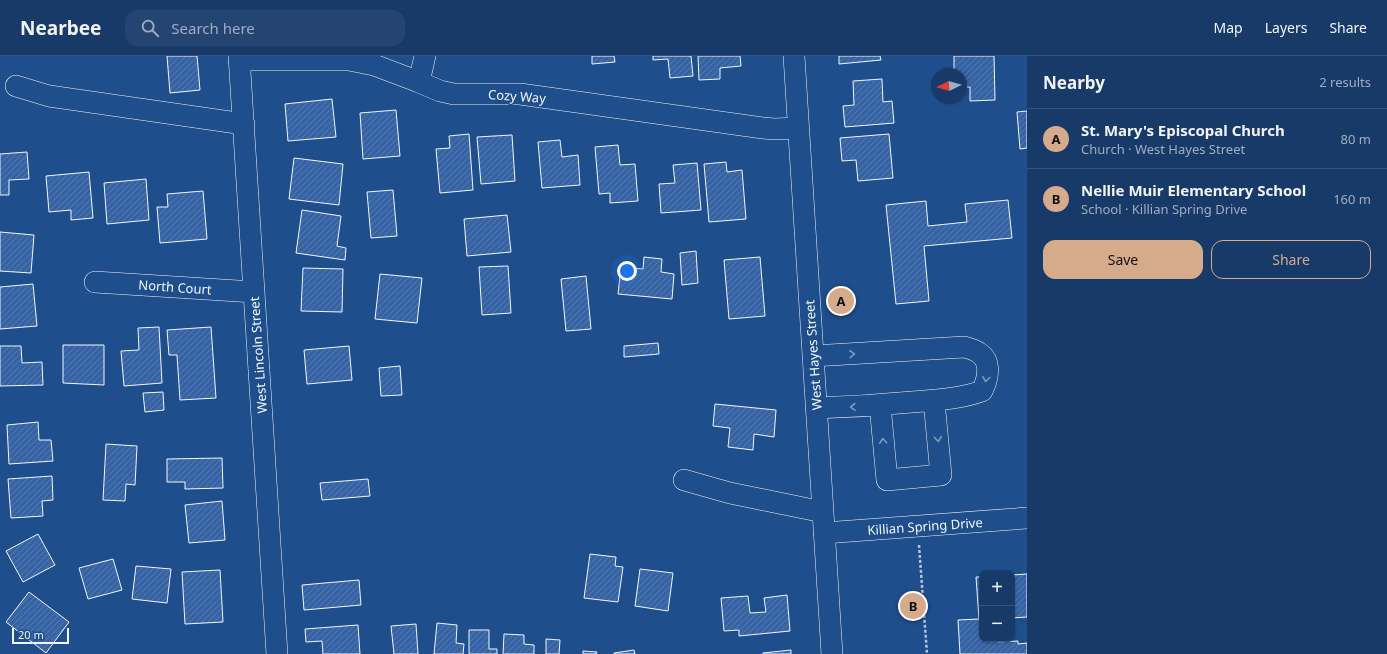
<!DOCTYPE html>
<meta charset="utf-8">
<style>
body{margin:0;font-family:"Noto Sans",sans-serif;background:#244571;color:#f1f3f6}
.controls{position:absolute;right:12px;bottom:12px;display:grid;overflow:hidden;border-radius:8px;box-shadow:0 1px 3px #0004}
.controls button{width:36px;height:36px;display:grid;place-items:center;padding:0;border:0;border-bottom:1px solid #36547d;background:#173a69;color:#f1f3f6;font:20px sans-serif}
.compass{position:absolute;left:931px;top:12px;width:36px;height:36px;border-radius:50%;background:#173a69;box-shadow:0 1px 3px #0004;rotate:265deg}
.scale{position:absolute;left:12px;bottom:10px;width:57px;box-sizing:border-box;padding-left:4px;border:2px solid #f2f6ff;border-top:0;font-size:11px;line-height:14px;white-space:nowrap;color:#f2f6ff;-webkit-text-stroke:3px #1f4e8c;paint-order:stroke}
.you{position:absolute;left:627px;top:215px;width:14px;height:14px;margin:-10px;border:3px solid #fff;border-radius:50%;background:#1a73e8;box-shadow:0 0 0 6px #1a73e833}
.badge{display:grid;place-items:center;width:26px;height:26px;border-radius:50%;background:#d6ab8b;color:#111;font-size:13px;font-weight:700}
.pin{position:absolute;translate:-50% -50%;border:2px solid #fff;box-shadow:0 1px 4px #0006}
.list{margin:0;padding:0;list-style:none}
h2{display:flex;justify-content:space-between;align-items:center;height:52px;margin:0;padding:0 16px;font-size:17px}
h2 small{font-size:13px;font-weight:400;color:#9eadc0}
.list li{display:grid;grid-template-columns:26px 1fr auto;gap:12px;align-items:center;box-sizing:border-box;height:60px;padding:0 16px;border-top:1px solid #36547d}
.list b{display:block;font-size:15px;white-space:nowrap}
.list p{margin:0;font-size:13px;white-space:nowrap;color:#9eadc0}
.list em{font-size:13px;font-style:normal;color:#9eadc0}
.actions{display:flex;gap:8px;padding:12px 16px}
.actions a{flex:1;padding:9px 0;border:1px solid #d6ab8b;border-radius:12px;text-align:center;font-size:14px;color:#d6ab8b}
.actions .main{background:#d6ab8b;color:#111}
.icon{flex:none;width:22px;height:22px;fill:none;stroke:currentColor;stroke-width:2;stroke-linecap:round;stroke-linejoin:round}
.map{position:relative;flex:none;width:1027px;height:598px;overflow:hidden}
header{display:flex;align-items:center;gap:24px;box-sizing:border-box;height:56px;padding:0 20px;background:#173a69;border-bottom:1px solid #36547d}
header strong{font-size:19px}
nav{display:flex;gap:22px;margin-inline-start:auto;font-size:14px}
.search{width:280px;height:36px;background:#244571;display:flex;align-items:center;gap:10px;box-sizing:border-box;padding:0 14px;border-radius:12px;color:#9eadc0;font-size:15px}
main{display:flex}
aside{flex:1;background:#173a69}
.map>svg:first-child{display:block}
</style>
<header>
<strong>Nearbee</strong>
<div class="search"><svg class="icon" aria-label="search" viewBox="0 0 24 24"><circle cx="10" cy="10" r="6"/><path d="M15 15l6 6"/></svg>Search here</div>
<nav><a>Map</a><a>Layers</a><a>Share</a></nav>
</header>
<main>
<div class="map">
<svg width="1027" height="598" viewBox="0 0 1027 598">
<defs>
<pattern id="building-hatch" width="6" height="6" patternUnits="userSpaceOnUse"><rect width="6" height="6" fill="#3563a3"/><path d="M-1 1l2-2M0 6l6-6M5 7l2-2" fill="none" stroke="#537ab1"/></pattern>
</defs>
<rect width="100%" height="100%" fill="#1f4e8c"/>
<path fill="url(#building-hatch)" stroke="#f2f6ff" d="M167 0H197L200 34 170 37Z
M592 0H614L615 6 592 8Z
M653 0H691L693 20 670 22 668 3 653 4Z
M698 0H740L741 10 720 12V23L699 24Z
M839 0H880L881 4 839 8Z
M954 0H994L995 44 970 45V31H961V18H954Z
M882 23 883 46 892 45 894 67 845 71 843 50 854 49 853 25Z
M332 43 336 81 288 85 285 48Z
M396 54 400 100 363 103 360 57Z
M1027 55V92L1020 93 1017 56Z
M469 78 473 134 440 137 436 93 450 92 449 80Z
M889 78 893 122 858 125 856 104 842 105 840 82Z
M512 79 515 125 481 128 477 81Z
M560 84 562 101 578 99 580 129 542 132 538 86Z
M618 89 620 109 635 108 638 145 610 147V137L599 138 595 91Z
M27 96 29 123 9 124V139H0V98Z
M294 102 343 108 339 149 289 143Z
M726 106 727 116 742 114 746 163 709 166 704 108Z
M697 107 701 154 661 157 659 128 675 127 673 109Z
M89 116 93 162 71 164V154L49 156 46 120Z
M146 123 149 164 107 168 104 127Z
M393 134 397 180 371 182 367 136Z
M203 135 207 183 160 187 157 151H168L167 138Z
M1008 144 1012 182 924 190 929 245 896 248 886 149 926 145 928 170 967 166 965 148Z
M302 154 341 160 337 190 346 192 345 204 296 197Z
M507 159 511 196 467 200 464 163Z
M0 176 34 179 31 217 0 215Z
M696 195 698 227 682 229 680 197Z
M644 201 662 203 661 216 674 218 672 243 618 238 621 211 643 213Z
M760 201 765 260 729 263 724 204Z
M508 210 511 257 482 259 479 211Z
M303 212 343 213 342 256 301 255Z
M380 218 422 222 417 267 375 263Z
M586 220 591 273 566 275 561 223Z
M33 228 37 270 0 273V231Z
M159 271 162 327 124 330 121 295 139 294 138 272Z
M211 271 216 342 180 344 177 299H169L167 274Z
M658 287 659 298 624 301V290Z
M63 289H104V329L63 327Z
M0 290H21L22 307 42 306 43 329 0 330Z
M349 290 352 324 307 328 304 294Z
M400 310 402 339 381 340 379 312Z
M163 336 164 354 145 356 143 337Z
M715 348 776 354 774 381 754 378 753 394 728 391 730 372 713 370Z
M38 366 39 384H51L53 405 9 408 7 369Z
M106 388 137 390 135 429 126 428 125 445 103 444Z
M222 402 223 432 185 433V426H167V403Z
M52 420 53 444 42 445 43 460 11 462 8 423Z
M368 423 370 440 322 444 320 427Z
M222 445 225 484 189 487 185 449Z
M38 478 55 509 23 526 6 495Z
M590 498 616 501 615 510 623 511 618 546 584 542Z
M113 503 122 534 88 543 79 512Z
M136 510 171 513 167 547 132 543Z
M640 513 673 517 668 555 635 550Z
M220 514 223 566 185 568 182 516Z
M1027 518V561L1012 562V519Z
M976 521H982V583H998V586L1018 585V588L1027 587V598H960L958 564 979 563Z
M359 524 361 549 304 554 302 529Z
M29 536 69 566 46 597 6 566Z
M787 539 790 575 739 580V574L724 575 721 542 748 540 750 557 766 556 764 542Z
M437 567 457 569 456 587 464 588 463 598H434Z
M416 568 418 598H394L391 570Z
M358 569 360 598H323L322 585 306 586 305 573Z
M469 574H489V593H497V598H469Z
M504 578 524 579V588L534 589V598H503Z
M546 583 560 584 559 598H546Z
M634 594 635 598H614V597Z
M791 594V598H763V597Z
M583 595 597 596 596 598H583Z"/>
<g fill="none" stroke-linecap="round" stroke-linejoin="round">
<g stroke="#f2f6ff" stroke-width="22">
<path id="minor" d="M239 0 277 598
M794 0 832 598
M239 4H349L374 9 419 26 440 35 454 38H520L763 72 774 73 798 72
M419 26 425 0
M16 30 49 40 244 68
M95 226 254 236
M813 300 964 291C969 292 975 294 979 297 992 305 988 324 982 335 960 343 936 344 912 346 880 349 848 351 816 352
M880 349 887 424 941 419 934 345
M684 424 730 437 823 456
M824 477 1027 462"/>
</g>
<path stroke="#b3c4dc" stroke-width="2.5" stroke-dasharray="3 2" stroke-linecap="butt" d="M919 489 927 598"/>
<use href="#minor" stroke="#1f4e8c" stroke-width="21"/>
</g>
<defs><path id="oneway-chevron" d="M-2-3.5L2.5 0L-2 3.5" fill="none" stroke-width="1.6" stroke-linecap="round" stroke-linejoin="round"/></defs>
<g stroke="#7e9ac0">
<use href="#oneway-chevron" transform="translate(852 298) rotate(-4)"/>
<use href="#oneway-chevron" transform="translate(986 323) rotate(97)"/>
<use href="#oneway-chevron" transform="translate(853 351) rotate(177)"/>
<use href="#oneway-chevron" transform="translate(938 383) rotate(85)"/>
<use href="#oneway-chevron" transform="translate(883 385) rotate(-95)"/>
</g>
<g text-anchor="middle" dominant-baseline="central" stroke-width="3" stroke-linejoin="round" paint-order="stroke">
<g font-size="13" fill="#f2f6ff" stroke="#1f4e8c">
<text transform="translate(517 40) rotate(4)">Cozy Way</text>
<text transform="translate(175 231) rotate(4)">North Court</text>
<text transform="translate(258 299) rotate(-94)">West Lincoln Street</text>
<text transform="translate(813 299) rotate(-94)">West Hayes Street</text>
<text transform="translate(925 470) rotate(-4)">Killian Spring Drive</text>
</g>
</g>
</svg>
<div class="controls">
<button>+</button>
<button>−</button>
</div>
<svg class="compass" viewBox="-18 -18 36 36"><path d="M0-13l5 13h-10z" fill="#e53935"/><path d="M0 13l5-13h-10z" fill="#9eadc0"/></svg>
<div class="scale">20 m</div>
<div class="you"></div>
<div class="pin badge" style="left:841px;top:245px">A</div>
<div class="pin badge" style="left:913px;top:550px">B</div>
</div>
<aside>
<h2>Nearby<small>2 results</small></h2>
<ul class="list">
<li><span class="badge">A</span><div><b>St. Mary's Episcopal Church</b><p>Church · West Hayes Street</p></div><em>80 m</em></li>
<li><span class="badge">B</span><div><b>Nellie Muir Elementary School</b><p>School · Killian Spring Drive</p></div><em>160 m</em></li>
</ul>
<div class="actions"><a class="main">Save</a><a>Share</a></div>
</aside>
</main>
